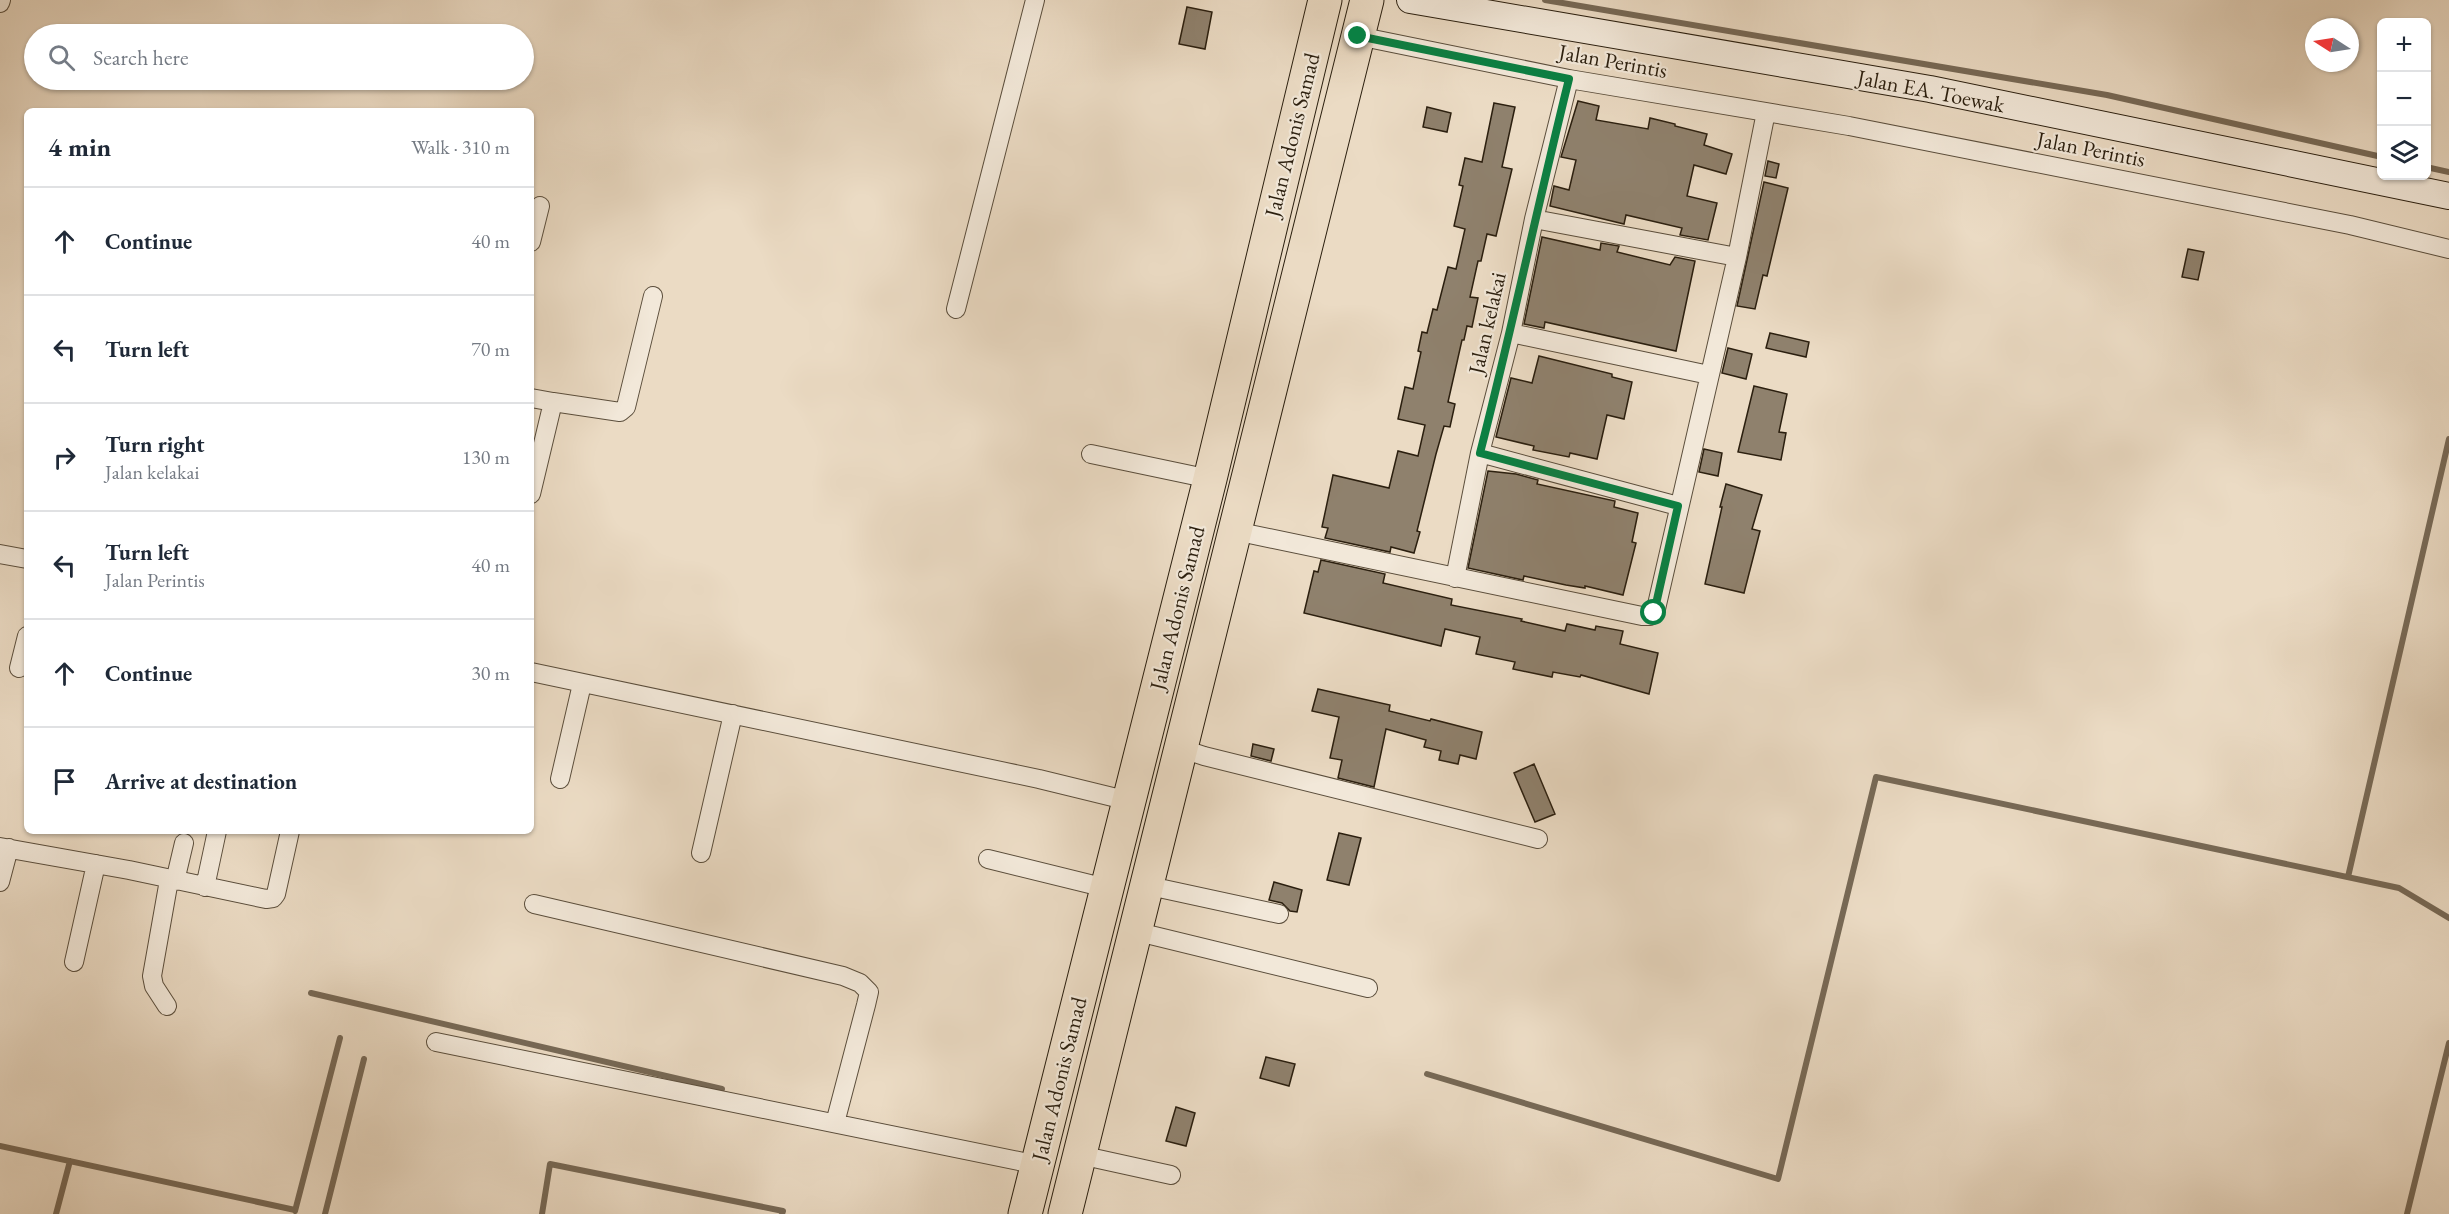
<!DOCTYPE html>
<meta charset="utf-8">
<style>
body{margin:0;font-family:"EB Garamond",serif;background:#f2f2f3;color:#1f2937}
.controls{position:absolute;right:18px;top:18px;display:grid;overflow:hidden;border-radius:9px;box-shadow:0 2px 4px #0004}
.controls button{width:54px;height:54px;display:grid;place-items:center;padding:0;border:0;border-bottom:2px solid #e0e1e3;background:#fff;color:#1f2937;font:30px sans-serif}
.compass{position:absolute;left:2305px;top:18px;width:54px;height:54px;border-radius:50%;background:#fff;box-shadow:0 2px 4px #0004;rotate:282deg}
.stop{position:absolute;width:18px;height:18px;margin:-14px;border:4px solid #0b8043;border-radius:50%;background:#fff}
.stop.end{background:#0b8043;border-color:#fff;box-shadow:0 2px 6px #0008}
.list{margin:0;padding:0;list-style:none}
h2{display:flex;justify-content:space-between;align-items:center;height:78px;margin:0;padding:0 24px;font-size:26px}
h2 small{font-size:20px;font-weight:400;color:#747a83}
.list li{display:grid;grid-template-columns:39px 1fr auto;gap:18px;align-items:center;box-sizing:border-box;height:108px;padding:0 24px;border-top:2px solid #e0e1e3}
.list b{display:block;font-size:22px;white-space:nowrap}
.list p{margin:0;font-size:20px;white-space:nowrap;color:#747a83}
.list em{font-size:20px;font-style:normal;color:#747a83}
.icon{flex:none;width:33px;height:33px;fill:none;stroke:currentColor;stroke-width:2;stroke-linecap:round;stroke-linejoin:round}
.map{position:relative;flex:none;width:2449px;height:1214px;overflow:hidden}
.search{position:absolute;background:#fff;box-shadow:0 2px 4px #0004;left:24px;top:24px;width:510px;height:66px;display:flex;align-items:center;gap:15px;box-sizing:border-box;padding:0 21px;border-radius:33px;color:#747a83;font-size:22px}
.panel{position:absolute;background:#fff;box-shadow:0 2px 4px #0004;left:24px;top:108px;width:510px;height:726px;border-radius:9px}
.map>svg:first-child{display:block}
</style>
<div class="map">
<svg width="2449" height="1214" viewBox="0 0 2449 1214">
<rect width="100%" height="100%" fill="#ebdbc4"/>
<filter id="stains"><feTurbulence type="fractalNoise" baseFrequency=".00333" numOctaves="4"/><feColorMatrix values="0 0 0 0 .2 0 0 0 0 .09 0 0 0 0 .02 0 0 0 .5 -.17"/></filter>
<radialGradient id="worn" r=".72"><stop offset=".6" stop-color="#630" stop-opacity="0"/><stop offset="1" stop-color="#630" stop-opacity=".3"/></radialGradient>
<g fill="none" stroke-linecap="round" stroke-linejoin="round">
<path stroke="#776956" stroke-width="6" d="M1545 0 2107 95 2382 157
M2426 167 2449 172
M2348 877 2449 439
M311 993 722 1089
M1427 1074 1778 1179 1876 777 2399 888 2449 918
M0 1146 295 1210
M295 1211 340 1038
M56 1214 70 1161
M325 1214 364 1059
M542 1214 550 1164 783 1211 782 1214
M2407 1214 2449 1043"/>
</g>
<path fill="#8f816d" stroke="#2b1f0f" stroke-width="1.5" d="M1187 7 1212 12 1205 49 1179 44Z
M1578 101 1599 106 1596 120 1648 129 1650 118 1675 124V126L1707 134 1704 145 1732 154 1726 174 1694 165 1687 196 1717 203 1708 240 1680 235 1682 228 1626 215 1624 224 1550 206 1554 186 1569 190 1576 160 1561 157Z
M1494 103 1515 107 1502 167 1512 169 1496 236 1487 234 1481 261H1478L1470 297 1478 298 1472 327 1467 326 1464 340H1462L1448 402 1455 404 1450 427 1444 426 1436 454 1417 531 1420 532 1414 553 1391 547 1390 552 1325 538 1328 528 1322 527 1333 475 1389 488 1398 451 1418 456 1425 425 1398 419 1405 387 1413 389 1421 352 1418 351 1422 332 1427 333 1433 309 1437 310 1448 267 1456 269 1465 229 1454 226 1463 186 1459 185 1465 158 1482 162Z
M1427 107 1451 113 1447 132 1423 127Z
M1768 161 1779 164 1776 178 1765 176Z
M1764 182 1788 188 1767 276 1763 275 1755 309 1737 306Z
M1542 237 1600 250 1601 243 1619 246 1617 252 1670 265 1675 257 1695 261 1676 351 1545 322 1544 328 1524 324Z
M2188 249 2204 252 2198 280 2182 277Z
M1770 333 1809 342 1806 357 1766 348Z
M1728 348 1752 354 1746 379 1722 373Z
M1539 356 1612 374V377L1632 382 1624 419 1607 415 1597 459 1570 453 1569 457 1533 450 1534 446 1496 437 1511 378 1532 383Z
M1754 386 1787 394 1779 432 1786 433 1781 460 1738 452Z
M1704 449 1722 453 1718 476 1699 472Z
M1488 471 1516 474 1538 480 1537 484 1615 501 1614 507 1638 513 1632 542 1636 543 1623 595 1585 586V588L1566 585 1524 576 1523 580 1468 568Z
M1726 484 1762 495 1752 529 1760 531 1744 593 1705 584 1722 507H1720Z
M1321 560 1385 574 1383 583 1452 599 1451 605 1522 619 1521 621 1565 631 1567 624 1595 630 1596 626 1623 631 1620 644 1658 653 1649 694 1581 675 1580 677 1553 672 1552 677 1513 669 1515 662 1476 654 1480 637 1445 629 1441 646 1304 613 1314 571 1318 572Z
M1318 689 1390 705 1389 711 1430 721 1431 719 1482 732 1476 759 1460 755 1458 764 1439 760 1441 751 1424 747 1426 740 1386 729 1374 787 1338 778 1342 760 1330 758 1339 717 1312 711Z
M1253 744 1274 749 1271 761 1251 756Z
M1534 764 1555 814 1535 822 1514 773Z
M1339 833 1361 838 1349 885 1327 880Z
M1274 882 1302 890 1297 912 1290 911 1282 903 1269 900Z
M1266 1057 1295 1064 1289 1086 1260 1078Z
M1176 1107 1195 1113 1186 1146 1166 1141Z"/>
<g fill="none" stroke-linecap="round" stroke-linejoin="round">
<g stroke="#5b4e3c" stroke-width="20">
<path id="street" d="M0 3 1 0
M1358 36 1569 79 1849 126 2350 225 2449 249
M1534 219 1737 257
M531 242 540 206
M956 309 1035 0
M1511 333 1709 375
M531 398 553 402
M1480 453 1678 506
M1091 454 1210 479
M531 494 553 402 620 412 626 407 653 296
M1235 531 1642 616H1650L1656 609 1737 257 1766 112
M0 554 27 559
M1455 578 1480 453 1511 333 1534 219 1569 79
M19 668 27 636
M531 672 1039 779 1129 801
M1180 748 1204 756 1538 839
M560 779 582 684
M0 847 129 870 266 899 273 898 276 894 290 831
M701 853 733 714
M988 859 1106 888
M175 881 184 843
M0 882 9 848
M1145 885 1279 914
M205 887 217 831
M534 904 843 976 860 983 869 992 866 1005 835 1123
M1134 931 1368 988
M74 962 96 864
M167 1006 154 986 152 976 169 880
M436 1042 1038 1165
M1080 1155 1171 1175"/>
</g>
<g stroke="#2b1f0f" stroke-width="28">
<path id="secondary" d="M1410 0 1930 89 2449 196"/>
</g>
<g stroke="#2b1f0f" stroke-width="35">
<path id="highway" d="M1025 1214 1210 479 1325 0
M1065 1214 1367 0"/>
</g>
<use href="#street" stroke="#f2e8d9" stroke-width="18"/>
<use href="#secondary" stroke="#f2e8d9" stroke-width="26"/>
<use href="#highway" stroke="#ebdbc4" stroke-width="33"/>
</g>
<g fill="none" stroke-linecap="round" stroke-linejoin="round">
<path stroke="#0b8043" stroke-width="8" d="M1358 36 1569 79C1538 203 1512 329 1480 453L1678 506 1654 613"/>
</g>
<g text-anchor="middle" dominant-baseline="central" stroke-width="4.5" stroke-linejoin="round" paint-order="stroke">
<g font-size="22" fill="#2b1f0f" stroke="#f2e8d9">
<text transform="translate(1613 61) rotate(10)">Jalan Perintis</text>
<text transform="translate(1931 91) rotate(11)">Jalan EA. Toewak</text>
<text transform="translate(1292 135) rotate(-76)">Jalan Adonis Samad</text>
<text transform="translate(2091 149) rotate(11)">Jalan Perintis</text>
<text transform="translate(1487 323) rotate(-77)">Jalan kelakai</text>
<text transform="translate(1177 608) rotate(-76)">Jalan Adonis Samad</text>
<text transform="translate(1059 1079) rotate(-76)">Jalan Adonis Samad</text>
</g>
</g>
<rect width="100%" height="100%" filter="url(#stains)"/>
<rect width="100%" height="100%" fill="url(#worn)"/>
</svg>
<div class="controls">
<button>+</button>
<button>−</button>
<button><svg class="icon" aria-label="layers" viewBox="0 0 24 24"><path d="M12 4l9 5-9 5-9-5zM3 14l9 5 9-5"/></svg></button>
</div>
<svg class="compass" viewBox="-18 -18 36 36"><path d="M0-13l5 13h-10z" fill="#e53935"/><path d="M0 13l5-13h-10z" fill="#747a83"/></svg>
<div class="stop" style="left:1654px;top:613px"></div>
<div class="stop end" style="left:1358px;top:36px"></div>
<div class="search"><svg class="icon" aria-label="search" viewBox="0 0 24 24"><circle cx="10" cy="10" r="6"/><path d="M15 15l6 6"/></svg>Search here</div>
<section class="panel">
<h2>4 min<small>Walk · 310 m</small></h2>
<ul class="list">
<li><svg class="icon" aria-label="ahead" viewBox="0 0 24 24"><path d="M12 20V5M6 11l6-6 6 6"/></svg><div><b>Continue</b></div><em>40 m</em></li>
<li><svg class="icon" aria-label="left" viewBox="0 0 24 24"><path d="M17 20v-9H6M10 6l-5 5 5 5"/></svg><div><b>Turn left</b></div><em>70 m</em></li>
<li><svg class="icon" aria-label="right" viewBox="0 0 24 24"><path d="M7 20v-9h11M14 6l5 5-5 5"/></svg><div><b>Turn right</b><p>Jalan kelakai</p></div><em>130 m</em></li>
<li><svg class="icon" aria-label="left" viewBox="0 0 24 24"><path d="M17 20v-9H6M10 6l-5 5 5 5"/></svg><div><b>Turn left</b><p>Jalan Perintis</p></div><em>40 m</em></li>
<li><svg class="icon" aria-label="ahead" viewBox="0 0 24 24"><path d="M12 20V5M6 11l6-6 6 6"/></svg><div><b>Continue</b></div><em>30 m</em></li>
<li><svg class="icon" aria-label="arrive" viewBox="0 0 24 24"><path d="M6 21V4h12l-3 4 3 4H6"/></svg><div><b>Arrive at destination</b></div></li>
</ul>
</section>
</div>
